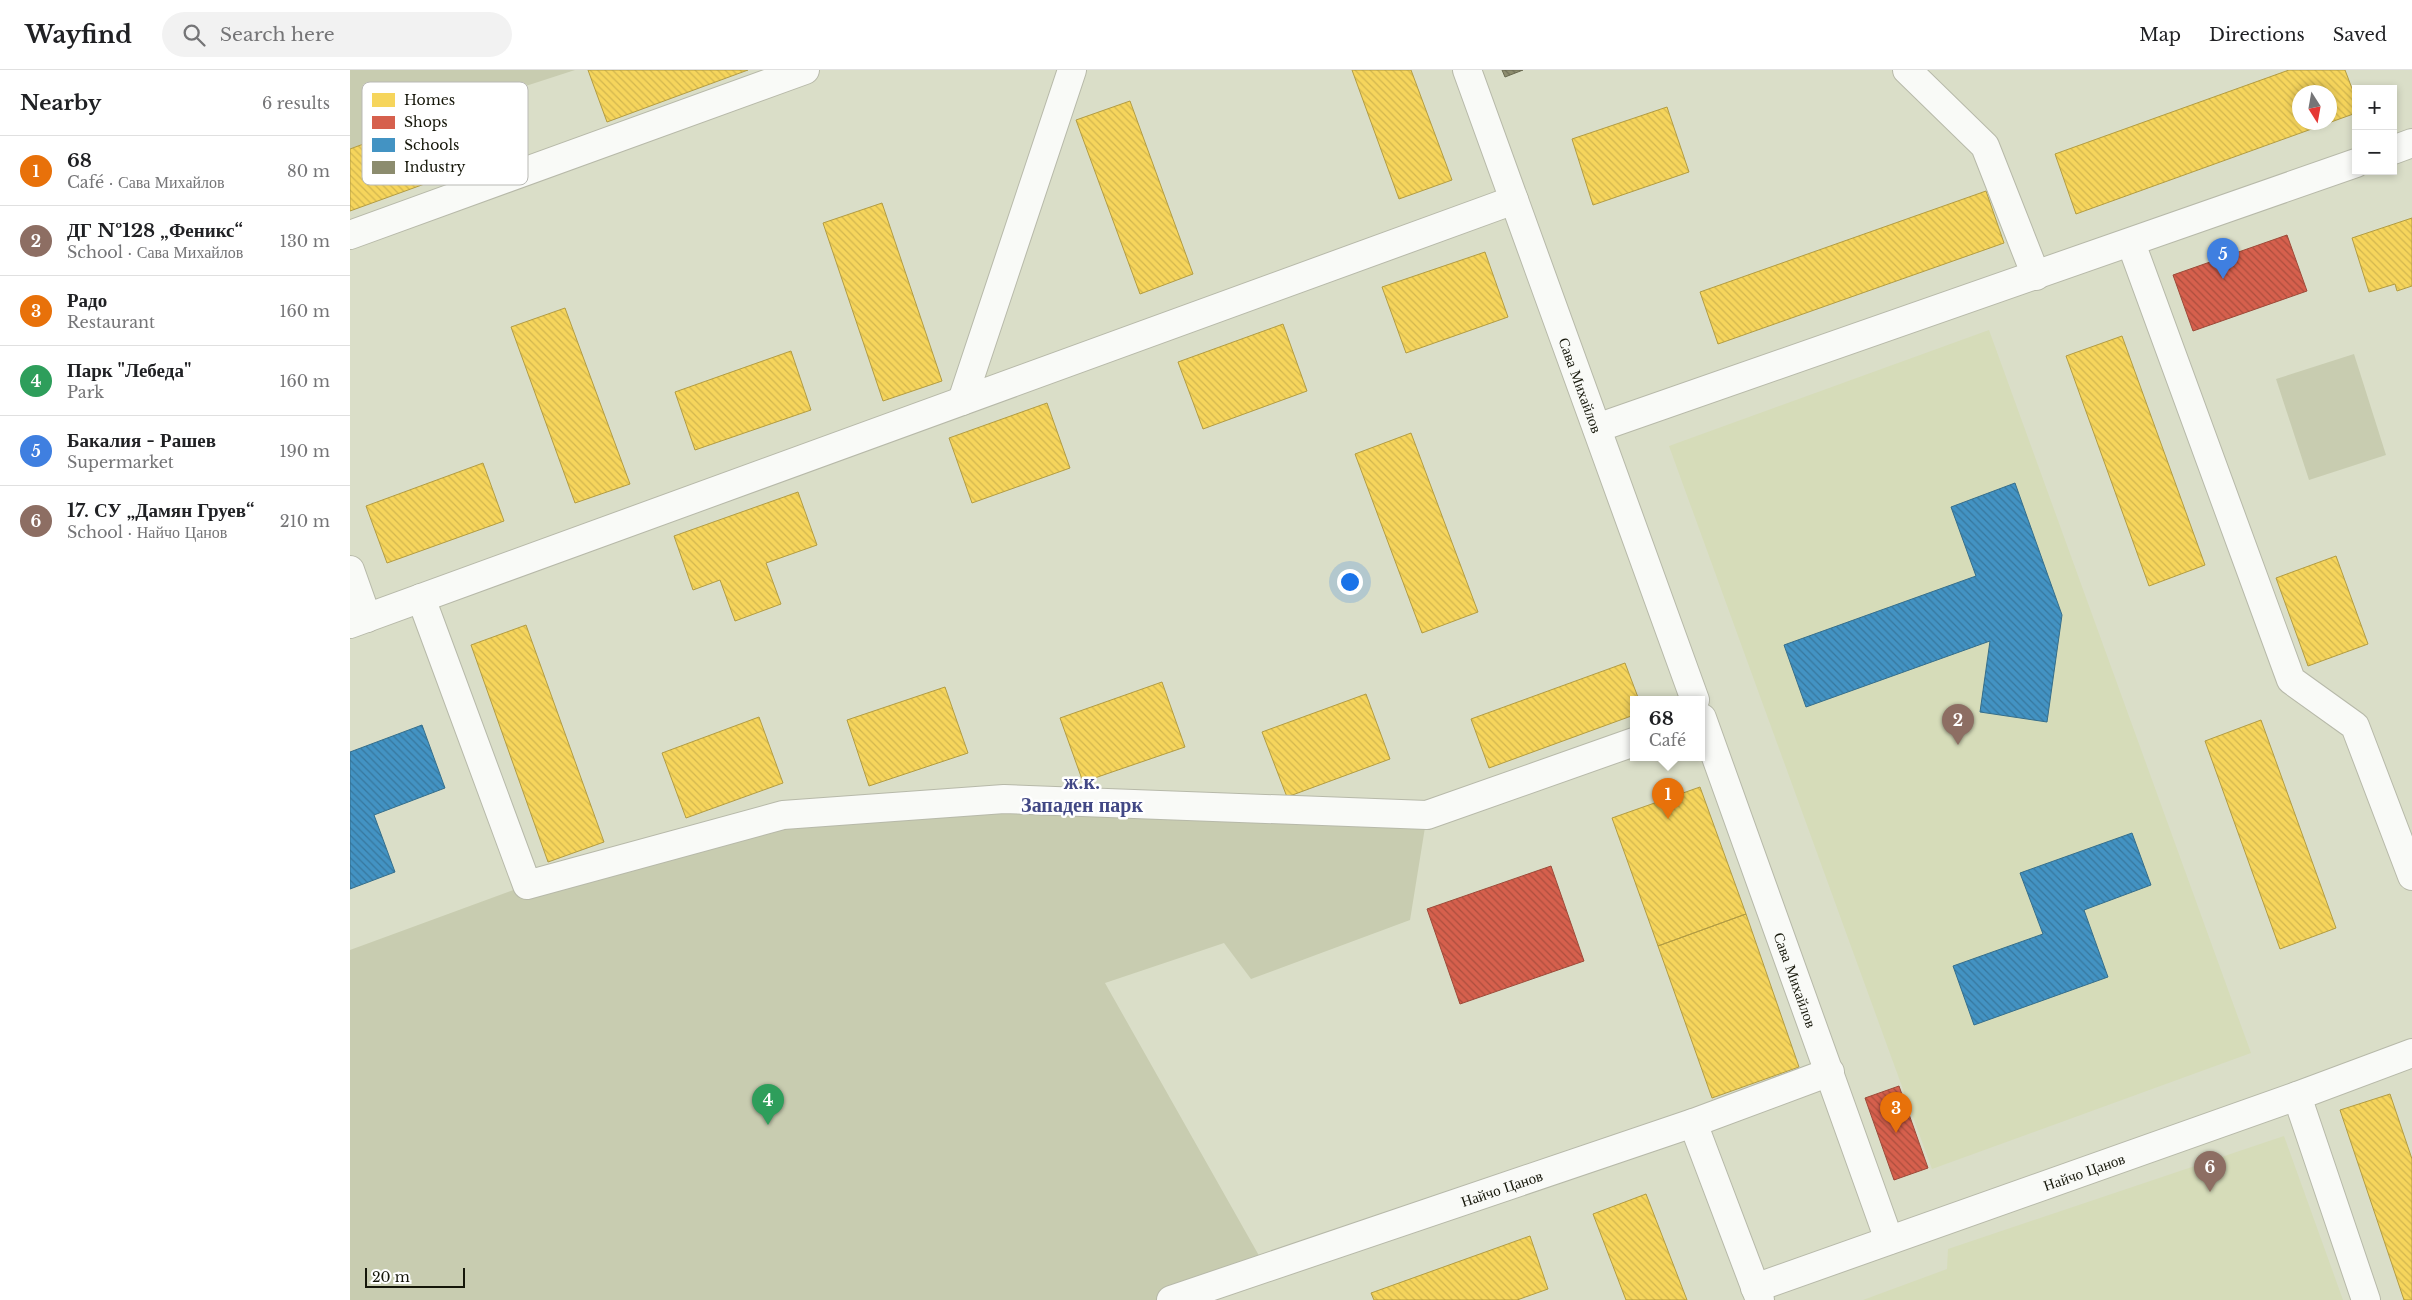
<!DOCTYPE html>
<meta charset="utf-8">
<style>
body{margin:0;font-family:"Libre Baskerville",serif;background:#f2f2f2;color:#202124}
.controls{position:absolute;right:15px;top:15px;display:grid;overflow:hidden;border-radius:0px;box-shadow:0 2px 8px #0003}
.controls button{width:45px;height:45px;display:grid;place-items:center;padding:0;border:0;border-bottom:1px solid #e0e0e0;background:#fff;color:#202124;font:25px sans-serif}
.compass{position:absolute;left:1942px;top:15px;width:45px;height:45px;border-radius:50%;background:#fff;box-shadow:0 2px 8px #0003;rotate:169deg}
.scale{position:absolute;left:15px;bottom:12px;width:100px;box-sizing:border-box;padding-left:5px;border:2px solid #151609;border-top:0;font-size:14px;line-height:18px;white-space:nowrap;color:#151609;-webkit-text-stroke:4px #fff;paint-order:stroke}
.you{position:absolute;left:999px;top:511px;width:18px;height:18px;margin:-12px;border:4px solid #fff;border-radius:50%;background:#1a73e8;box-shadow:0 0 0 8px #1a73e833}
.badge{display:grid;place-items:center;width:32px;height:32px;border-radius:50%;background:#5a5c4c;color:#fff;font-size:16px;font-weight:700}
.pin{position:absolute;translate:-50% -41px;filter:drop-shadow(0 1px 2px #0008)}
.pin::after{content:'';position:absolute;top:26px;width:18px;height:15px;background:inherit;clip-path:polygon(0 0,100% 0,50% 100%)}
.popup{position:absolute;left:1280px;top:626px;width:75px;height:65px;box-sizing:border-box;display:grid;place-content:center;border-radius:0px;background:#fff;filter:drop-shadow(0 1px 4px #0005);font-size:16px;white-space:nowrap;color:#757577}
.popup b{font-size:19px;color:#202124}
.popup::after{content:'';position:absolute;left:50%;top:100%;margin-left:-10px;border:10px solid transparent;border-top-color:#fff}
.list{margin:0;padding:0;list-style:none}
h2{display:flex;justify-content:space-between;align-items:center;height:65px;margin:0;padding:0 20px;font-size:21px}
h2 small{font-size:16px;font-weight:400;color:#757577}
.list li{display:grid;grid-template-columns:32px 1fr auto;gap:15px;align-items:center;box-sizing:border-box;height:70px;padding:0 20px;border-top:1px solid #e0e0e0}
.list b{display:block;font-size:19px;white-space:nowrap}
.list p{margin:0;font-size:16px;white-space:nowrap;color:#757577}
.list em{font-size:16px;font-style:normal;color:#757577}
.icon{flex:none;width:28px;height:28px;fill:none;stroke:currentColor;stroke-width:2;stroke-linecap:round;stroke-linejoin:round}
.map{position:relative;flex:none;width:2062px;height:1230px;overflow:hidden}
header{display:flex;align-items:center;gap:30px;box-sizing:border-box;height:70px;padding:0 25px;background:#fff;border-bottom:1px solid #e0e0e0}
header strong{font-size:24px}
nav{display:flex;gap:28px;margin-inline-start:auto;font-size:18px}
.search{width:350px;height:45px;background:#f2f2f2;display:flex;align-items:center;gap:12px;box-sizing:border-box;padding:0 18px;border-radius:28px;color:#757577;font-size:19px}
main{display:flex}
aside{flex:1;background:#fff}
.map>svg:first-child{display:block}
</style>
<header>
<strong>Wayfind</strong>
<div class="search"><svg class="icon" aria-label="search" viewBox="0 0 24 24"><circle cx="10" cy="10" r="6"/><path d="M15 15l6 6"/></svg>Search here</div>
<nav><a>Map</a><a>Directions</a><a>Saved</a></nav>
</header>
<main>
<aside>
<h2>Nearby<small>6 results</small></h2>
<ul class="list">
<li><span class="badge" style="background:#e8710a">1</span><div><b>68</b><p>Café · Сава Михайлов</p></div><em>80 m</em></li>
<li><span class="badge" style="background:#8d6e63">2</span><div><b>ДГ №128 „Феникс“</b><p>School · Сава Михайлов</p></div><em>130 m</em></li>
<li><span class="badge" style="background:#e8710a">3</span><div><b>Радо</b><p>Restaurant</p></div><em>160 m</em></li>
<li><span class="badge" style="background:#2e9e5b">4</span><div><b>Парк &quot;Лебеда&quot;</b><p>Park</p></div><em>160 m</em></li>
<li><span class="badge" style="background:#3f7fe0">5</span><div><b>Бакалия - Рашев</b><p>Supermarket</p></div><em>190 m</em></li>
<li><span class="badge" style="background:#8d6e63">6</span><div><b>17. СУ „Дамян Груев“</b><p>School · Найчо Цанов</p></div><em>210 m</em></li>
</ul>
</aside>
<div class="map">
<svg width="2062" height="1230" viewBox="0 0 2062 1230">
<defs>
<pattern id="homes-back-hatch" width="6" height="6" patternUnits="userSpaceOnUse" patternTransform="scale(1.25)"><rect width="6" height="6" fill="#f6d55c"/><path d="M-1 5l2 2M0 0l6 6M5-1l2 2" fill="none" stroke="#d2b64f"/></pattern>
<pattern id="shops-back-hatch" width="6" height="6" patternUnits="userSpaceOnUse" patternTransform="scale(1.25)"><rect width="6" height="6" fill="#d6604d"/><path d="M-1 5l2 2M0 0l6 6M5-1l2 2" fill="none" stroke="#ac4e3e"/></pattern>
<pattern id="schools-back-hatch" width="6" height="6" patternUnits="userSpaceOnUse" patternTransform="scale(1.25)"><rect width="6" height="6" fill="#4393c3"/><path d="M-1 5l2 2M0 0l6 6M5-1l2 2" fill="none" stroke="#37779d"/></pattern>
<pattern id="industry-back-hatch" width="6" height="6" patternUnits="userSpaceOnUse" patternTransform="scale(1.25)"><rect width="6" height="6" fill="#8c8c6e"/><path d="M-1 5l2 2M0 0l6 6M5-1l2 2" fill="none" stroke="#717159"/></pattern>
</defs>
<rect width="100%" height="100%" fill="#dadec8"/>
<path fill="#d6dcb9" d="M1639 260 1901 983 1582 1099 1319 376Z
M1934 1066 1993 1230H1513L1597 1199 1598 1179Z"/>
<path fill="#c8ccb0" d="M0 0H225L129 31 0 79Z
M2004 284 2036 385 1959 410 1926 309Z
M654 729 1077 745 1060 850 901 909 874 873 755 913 916 1198 821 1230H0V880L177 815 433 745Z"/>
<path fill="url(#homes-back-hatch)" stroke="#b29c43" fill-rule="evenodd" d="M238 0H398L257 52Z
M1002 0H1061L1102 110 1049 129Z
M1939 0H1995L2006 29V43L1726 144 1705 84ZM1950 22H1980V52H1950Z
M129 31 149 87 0 141V79Z
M780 31 843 204 790 224 726 50Z
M1317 37 1339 102 1243 135 1222 69Z
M1636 121 1654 173 1368 274 1350 222Z
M532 133 592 311 533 331 473 153Z
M2062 148V216L2047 221 2045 214 2019 222 2002 168Z
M1135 182 1158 247 1056 283 1032 217Z
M215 238 280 414 225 433 161 257Z
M933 254 957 321 853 359 828 292Z
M1772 266 1855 495 1799 516 1716 286Z
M441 281 461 340 345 380 325 322Z
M697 333 720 398 622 433 599 368Z
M1061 363 1128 542 1072 563 1005 384Z
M133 393 154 451 37 493 16 436Z
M448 422 467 475 416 493 431 534 385 551 370 510 343 520 324 466Z
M1986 486 2018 574 1958 596 1926 508Z
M176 555 254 772 198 792 121 575Z
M1275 593 1289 630H1284V645L1139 698 1121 649Z
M812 612 835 677 733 712 710 648Z
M595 617 618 683 519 716 497 650Z
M1016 624 1040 689 937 727 912 662Z
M409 647 433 713 336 748 312 683Z
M1911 650 1986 858 1930 879 1855 671Z
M1350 717 1396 844 1308 876 1262 748Z
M1396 844 1449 997 1362 1028 1308 876Z
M2040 1024 2062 1089V1230H2054L1990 1040Z
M1296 1124 1337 1230H1276L1243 1144Z
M1180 1166 1198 1219 1167 1230H1024L1021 1223Z"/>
<path fill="url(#shops-back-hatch)" stroke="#9c4a39" d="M1937 165 1957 221 1843 261 1823 205Z
M1201 796 1234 891 1110 934 1077 839Z
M1549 1016 1578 1098 1544 1110 1515 1028Z"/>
<path fill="url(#schools-back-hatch)" stroke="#356e8b" d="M1665 413 1712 545 1697 652 1630 642 1640 571 1456 637 1434 575 1626 506 1601 437Z
M72 655 95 718 24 745 45 802 0 819V682Z
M1782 763 1801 815 1734 840 1758 907 1624 955 1603 896 1693 864 1670 803Z"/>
<path fill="url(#industry-back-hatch)" stroke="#686950" d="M1152 0H1173L1155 7Z"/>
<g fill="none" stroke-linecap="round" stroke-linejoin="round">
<g stroke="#b7b9a9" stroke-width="30">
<g id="minor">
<path id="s1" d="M1117 0 1345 630"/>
<path d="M1557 0 1635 76 1686 206"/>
<path d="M2043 80 2062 73"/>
<path d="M0 165 455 0"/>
<path d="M1781 173 1941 610 2005 656 2062 806"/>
<path d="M612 331 722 0"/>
<path d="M1247 358 2006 93"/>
<path d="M0 500 17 548"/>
<path d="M71 528 177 815 433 745 654 729 1077 745 1284 672"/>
<path d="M0 554 1164 130"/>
<path id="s2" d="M1352 648 1539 1170"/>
<path d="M1947 1026 2016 1230"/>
<path d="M1343 1053 1410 1230"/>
<path id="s3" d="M1405 1218 1947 1026 2062 983"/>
<path id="s4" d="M821 1230 1343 1053 1480 1002"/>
</g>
</g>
<use href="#minor" stroke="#f9faf7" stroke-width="28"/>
</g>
<g text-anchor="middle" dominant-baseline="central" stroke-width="5" stroke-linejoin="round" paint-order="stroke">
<g font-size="15" fill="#151609" stroke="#fff">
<text stroke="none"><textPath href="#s1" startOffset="335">Сава Михайлов</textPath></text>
<text stroke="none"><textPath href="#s2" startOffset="278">Сава Михайлов</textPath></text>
<text stroke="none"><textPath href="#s3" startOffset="349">Найчо Цанов</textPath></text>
<text stroke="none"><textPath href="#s4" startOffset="349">Найчо Цанов</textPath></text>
</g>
<g font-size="20" font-weight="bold" fill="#424885" stroke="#fff">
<text x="732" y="712">ж.к.<tspan x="732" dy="23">Западен парк</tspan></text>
</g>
</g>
<rect x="12" y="12" width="166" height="103" rx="8" fill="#fff" stroke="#b9b9b5" stroke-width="1"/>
<rect x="22" y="23" width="23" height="14" fill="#f6d55c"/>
<rect x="22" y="46" width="23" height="13" fill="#d6604d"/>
<rect x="22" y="68" width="23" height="14" fill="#4393c3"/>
<rect x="22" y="91" width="23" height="13" fill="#8c8c6e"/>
<g font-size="14" fill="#151609">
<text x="54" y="35">Homes</text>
<text x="54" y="57">Shops</text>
<text x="54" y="80">Schools</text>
<text x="54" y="102">Industry</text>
</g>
</svg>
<div class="controls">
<button>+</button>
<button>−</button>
</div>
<svg class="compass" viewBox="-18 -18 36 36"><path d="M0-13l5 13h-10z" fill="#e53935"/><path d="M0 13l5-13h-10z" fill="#757577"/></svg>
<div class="scale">20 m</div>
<div class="you"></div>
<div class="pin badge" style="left:1318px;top:749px;background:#e8710a">1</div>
<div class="popup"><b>68</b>Café</div>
<div class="pin badge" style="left:1608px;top:675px;background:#8d6e63">2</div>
<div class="pin badge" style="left:1546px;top:1063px;background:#e8710a">3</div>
<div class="pin badge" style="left:418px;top:1055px;background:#2e9e5b">4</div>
<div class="pin badge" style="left:1873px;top:209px;background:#3f7fe0">5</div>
<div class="pin badge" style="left:1860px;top:1122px;background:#8d6e63">6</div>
</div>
</main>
